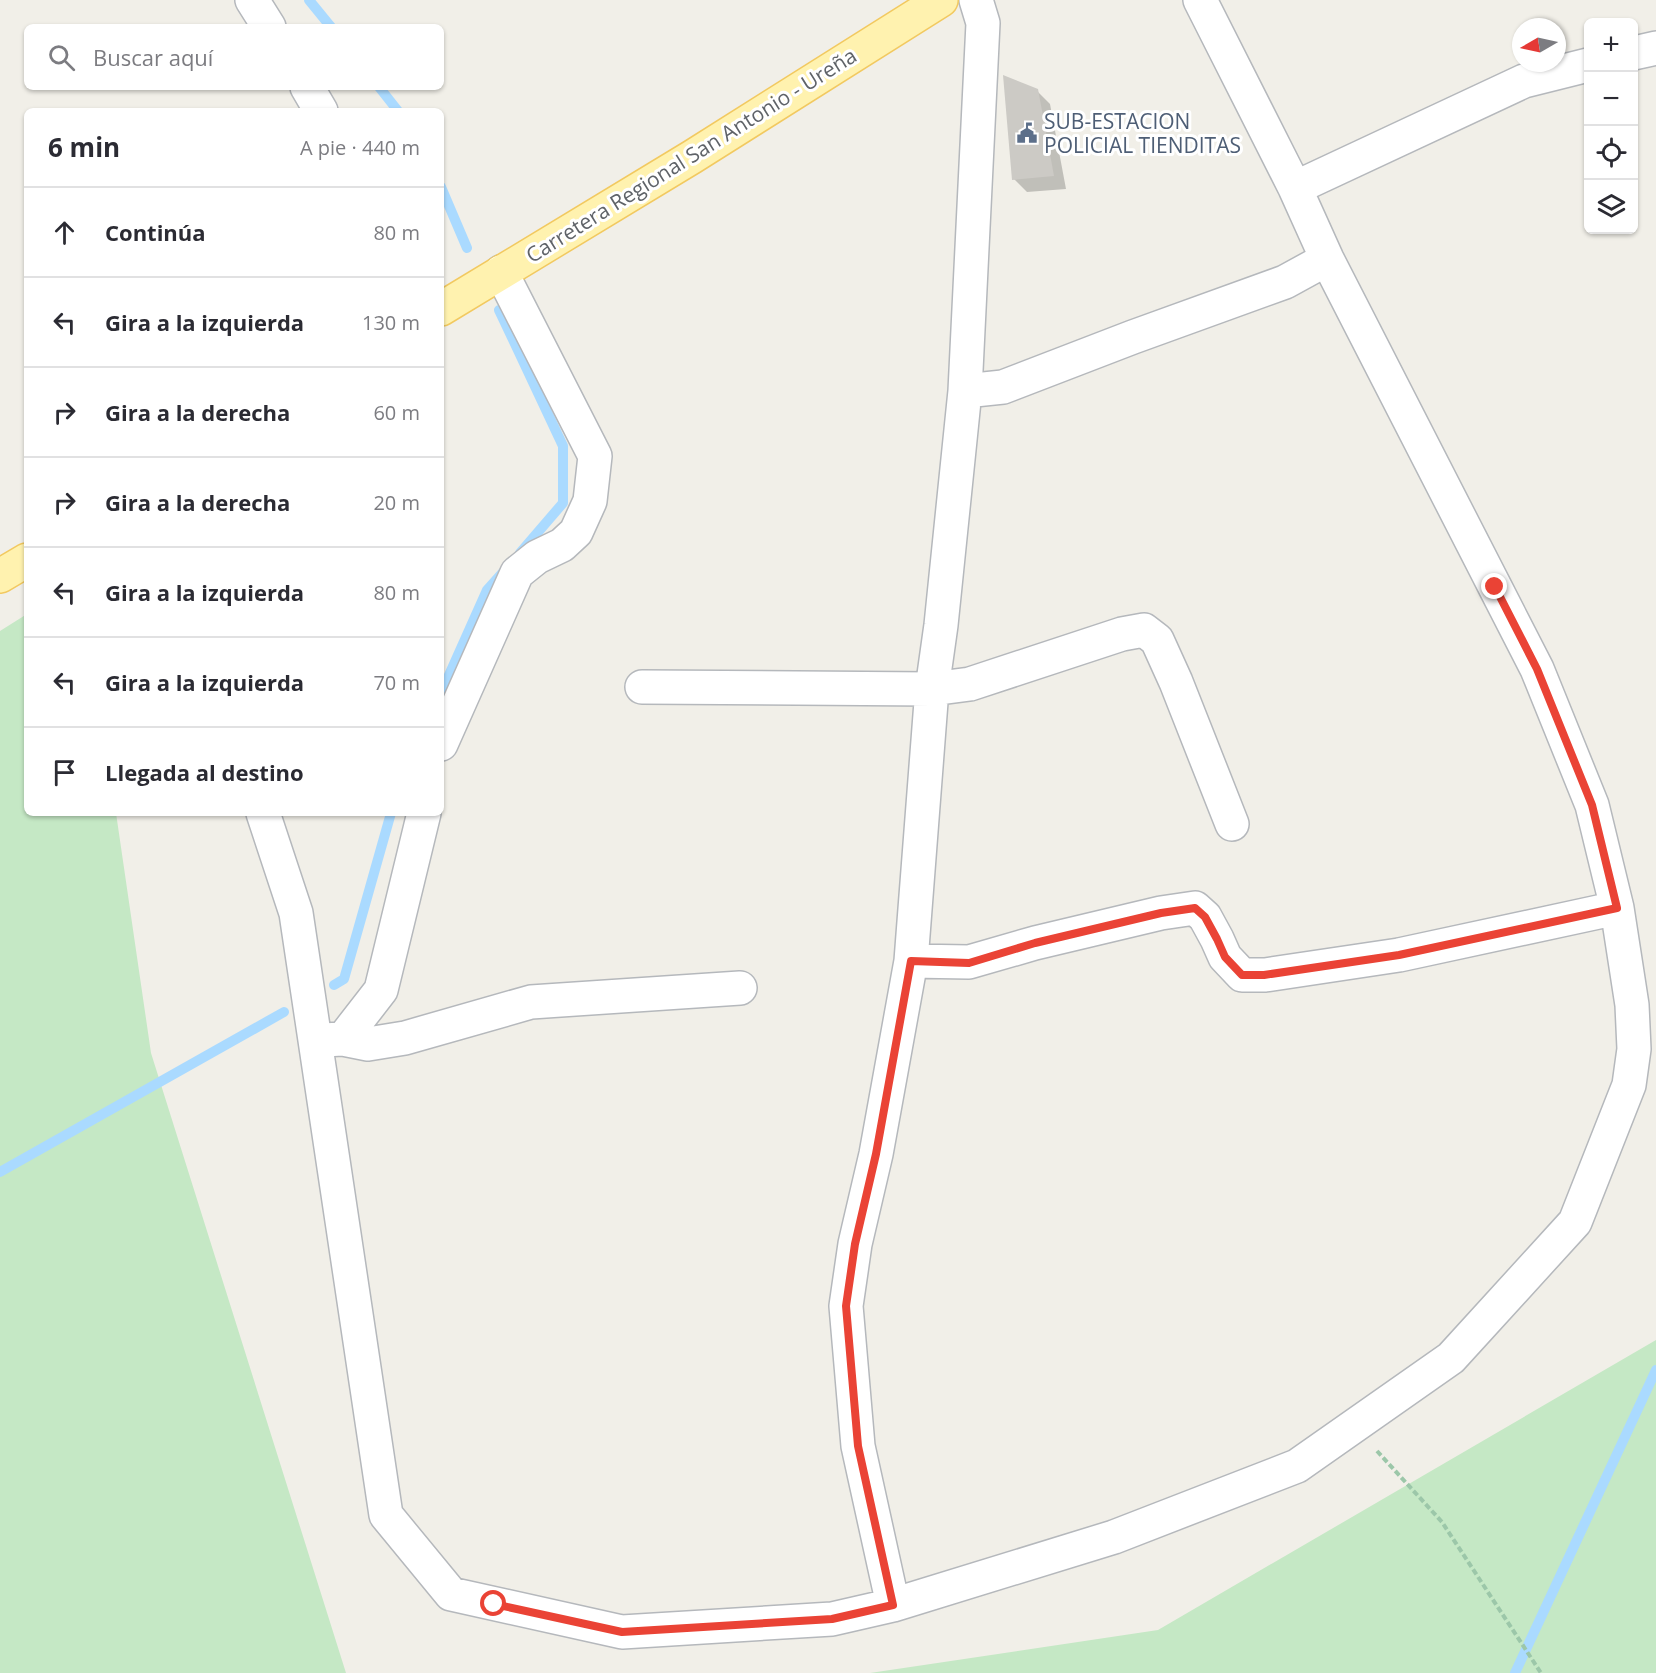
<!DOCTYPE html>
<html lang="es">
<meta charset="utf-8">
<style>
body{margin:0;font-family:"Open Sans",sans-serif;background:#f7f7f7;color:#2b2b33}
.controls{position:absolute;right:18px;top:18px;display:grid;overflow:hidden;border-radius:9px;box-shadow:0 2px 4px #0004}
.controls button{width:54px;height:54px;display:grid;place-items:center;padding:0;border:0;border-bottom:2px solid #e1e1e2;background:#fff;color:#2b2b33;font:30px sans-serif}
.compass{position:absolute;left:1512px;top:18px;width:54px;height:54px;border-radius:50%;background:#fff;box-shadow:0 2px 4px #0004;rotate:261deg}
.stop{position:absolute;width:18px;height:18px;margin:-14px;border:4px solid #ea4335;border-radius:50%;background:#fff}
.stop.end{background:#ea4335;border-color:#fff;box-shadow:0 2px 6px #0008}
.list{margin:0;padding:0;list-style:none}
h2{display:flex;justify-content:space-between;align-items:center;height:78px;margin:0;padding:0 24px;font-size:26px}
h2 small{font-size:20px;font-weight:400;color:#7c7c81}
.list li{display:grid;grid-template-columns:39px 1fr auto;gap:18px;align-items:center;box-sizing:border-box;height:90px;padding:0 24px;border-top:2px solid #e1e1e2}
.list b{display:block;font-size:22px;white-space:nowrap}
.list em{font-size:20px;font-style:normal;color:#7c7c81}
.icon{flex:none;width:33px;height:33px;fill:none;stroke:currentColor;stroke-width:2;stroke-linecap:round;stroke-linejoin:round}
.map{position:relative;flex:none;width:1656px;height:1673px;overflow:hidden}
.search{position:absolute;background:#fff;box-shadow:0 2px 4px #0004;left:24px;top:24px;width:420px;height:66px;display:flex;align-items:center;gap:15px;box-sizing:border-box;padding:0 21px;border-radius:9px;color:#7c7c81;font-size:22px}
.panel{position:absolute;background:#fff;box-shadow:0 2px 4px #0004;left:24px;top:108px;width:420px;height:708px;border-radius:9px}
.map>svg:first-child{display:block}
</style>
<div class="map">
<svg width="1656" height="1673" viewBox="0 0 1656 1673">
<rect width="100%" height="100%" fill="#f1efe8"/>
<path fill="#c5e8c5" d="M27 614V813H116L151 1053 346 1673H0V631Z
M1656 1340V1673H870L1158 1630Z"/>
<path fill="#0003" d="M1037 91 1050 104 1066 189 1027 192 1014 179Z"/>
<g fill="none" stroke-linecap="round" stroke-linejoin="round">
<path stroke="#aadaff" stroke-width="10" d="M309 0 331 27
M379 87 398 111
M441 187 467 248
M499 310 563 446V503L520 553
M441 693 487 590 504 571
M334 985 344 979 391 813
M0 1172 284 1012
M1515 1673 1656 1370"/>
</g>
<path fill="#cccac5" d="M1003 75 1038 89 1054 176 1012 180Z"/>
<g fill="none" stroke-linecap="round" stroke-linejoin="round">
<g stroke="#b5b8bc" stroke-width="36">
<path id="minor" d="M252 0 269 27
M1634 53 1656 48
M307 87 321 111
M1295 188 1524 81 1588 65
M965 391 1003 387 1133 337 1285 282 1327 259
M642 687 932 689 970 684 1122 634 1144 630 1157 640 1176 682 1232 824
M441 744 517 573 537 557 562 545 576 532 590 501 595 456 501 272
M263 813 296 913 386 1515 451 1594 622 1632 832 1619 893 1605 1114 1537 1297 1466 1451 1358 1575 1222 1629 1085 1634 1049 1632 1005 1617 908 1592 805 1537 669 1327 259 1295 188 1200 0
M911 961 969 962 1035 943 1161 913 1195 908 1205 917 1217 939 1225 957 1242 975H1265L1399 955 1617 908
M343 1039 368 1044 405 1038 531 1002 740 988
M323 1040 343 1039 381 990 424 813
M893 1605 858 1446 846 1306 855 1244 876 1154 911 961 932 689 941 625 965 391 983 23 976 0"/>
</g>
<g stroke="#f2c960" stroke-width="36">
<path id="primary" d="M441 309 692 157 941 0
M0 576 27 560"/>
</g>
<path stroke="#9cc7a9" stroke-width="4" stroke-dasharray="6 3" stroke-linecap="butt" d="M1377 1451 1442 1522 1541 1673"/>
<use href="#minor" stroke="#fff" stroke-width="33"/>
<use href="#primary" stroke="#fff2af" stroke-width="33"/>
</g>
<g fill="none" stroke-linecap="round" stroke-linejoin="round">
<path stroke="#ea4335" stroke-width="8" d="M494 1604 622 1632 832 1619 893 1605 858 1446 846 1306 855 1244 876 1154 911 961 969 963 1035 943 1161 913 1195 908 1205 917 1217 939 1225 957 1242 975H1264L1399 955 1617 908 1592 805 1537 669 1495 587"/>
</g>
<defs>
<g id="civic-bare" transform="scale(1.62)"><path d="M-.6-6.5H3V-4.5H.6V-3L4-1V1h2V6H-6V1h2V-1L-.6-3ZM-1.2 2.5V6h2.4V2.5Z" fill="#5c6f8a" stroke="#fff" stroke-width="2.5" paint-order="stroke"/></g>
</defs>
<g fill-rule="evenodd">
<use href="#civic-bare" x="1027" y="133"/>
</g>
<g text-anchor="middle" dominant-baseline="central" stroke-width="6" stroke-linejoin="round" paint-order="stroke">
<g font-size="21" fill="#4e5e75" stroke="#fff" text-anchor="start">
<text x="1044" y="121">SUB-ESTACION<tspan x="1044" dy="24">POLICIAL TIENDITAS</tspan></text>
</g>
<g font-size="21" fill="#5f6368" stroke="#fff">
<text transform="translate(691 155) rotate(-32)">Carretera Regional San Antonio - Ureña</text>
</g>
</g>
</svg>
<div class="controls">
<button>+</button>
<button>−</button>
<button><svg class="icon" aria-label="locate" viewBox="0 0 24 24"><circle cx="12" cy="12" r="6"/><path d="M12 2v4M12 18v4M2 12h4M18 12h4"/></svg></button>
<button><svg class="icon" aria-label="layers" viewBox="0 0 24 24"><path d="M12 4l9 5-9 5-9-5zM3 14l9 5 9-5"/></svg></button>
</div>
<svg class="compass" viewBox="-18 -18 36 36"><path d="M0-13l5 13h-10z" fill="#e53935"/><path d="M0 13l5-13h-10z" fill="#7c7c81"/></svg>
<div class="stop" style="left:494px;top:1604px"></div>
<div class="stop end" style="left:1495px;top:587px"></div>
<div class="search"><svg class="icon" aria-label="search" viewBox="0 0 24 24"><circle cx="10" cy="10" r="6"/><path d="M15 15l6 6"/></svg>Buscar aquí</div>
<section class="panel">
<h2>6 min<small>A pie · 440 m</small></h2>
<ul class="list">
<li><svg class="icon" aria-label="ahead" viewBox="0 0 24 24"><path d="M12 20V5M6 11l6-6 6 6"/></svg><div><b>Continúa</b></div><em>80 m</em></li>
<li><svg class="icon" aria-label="left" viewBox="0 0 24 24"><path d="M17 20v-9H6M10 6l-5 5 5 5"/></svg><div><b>Gira a la izquierda</b></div><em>130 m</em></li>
<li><svg class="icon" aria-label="right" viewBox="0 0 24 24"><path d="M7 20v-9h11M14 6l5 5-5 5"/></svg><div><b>Gira a la derecha</b></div><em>60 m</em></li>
<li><svg class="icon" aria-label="right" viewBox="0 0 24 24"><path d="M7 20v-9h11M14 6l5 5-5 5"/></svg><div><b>Gira a la derecha</b></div><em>20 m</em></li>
<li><svg class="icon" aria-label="left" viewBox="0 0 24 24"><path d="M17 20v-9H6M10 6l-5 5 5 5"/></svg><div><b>Gira a la izquierda</b></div><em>80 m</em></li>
<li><svg class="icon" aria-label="left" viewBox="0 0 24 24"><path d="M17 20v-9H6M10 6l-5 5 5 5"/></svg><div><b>Gira a la izquierda</b></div><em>70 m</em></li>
<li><svg class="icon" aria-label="arrive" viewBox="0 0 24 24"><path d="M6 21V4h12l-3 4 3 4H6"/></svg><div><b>Llegada al destino</b></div></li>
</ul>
</section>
</div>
